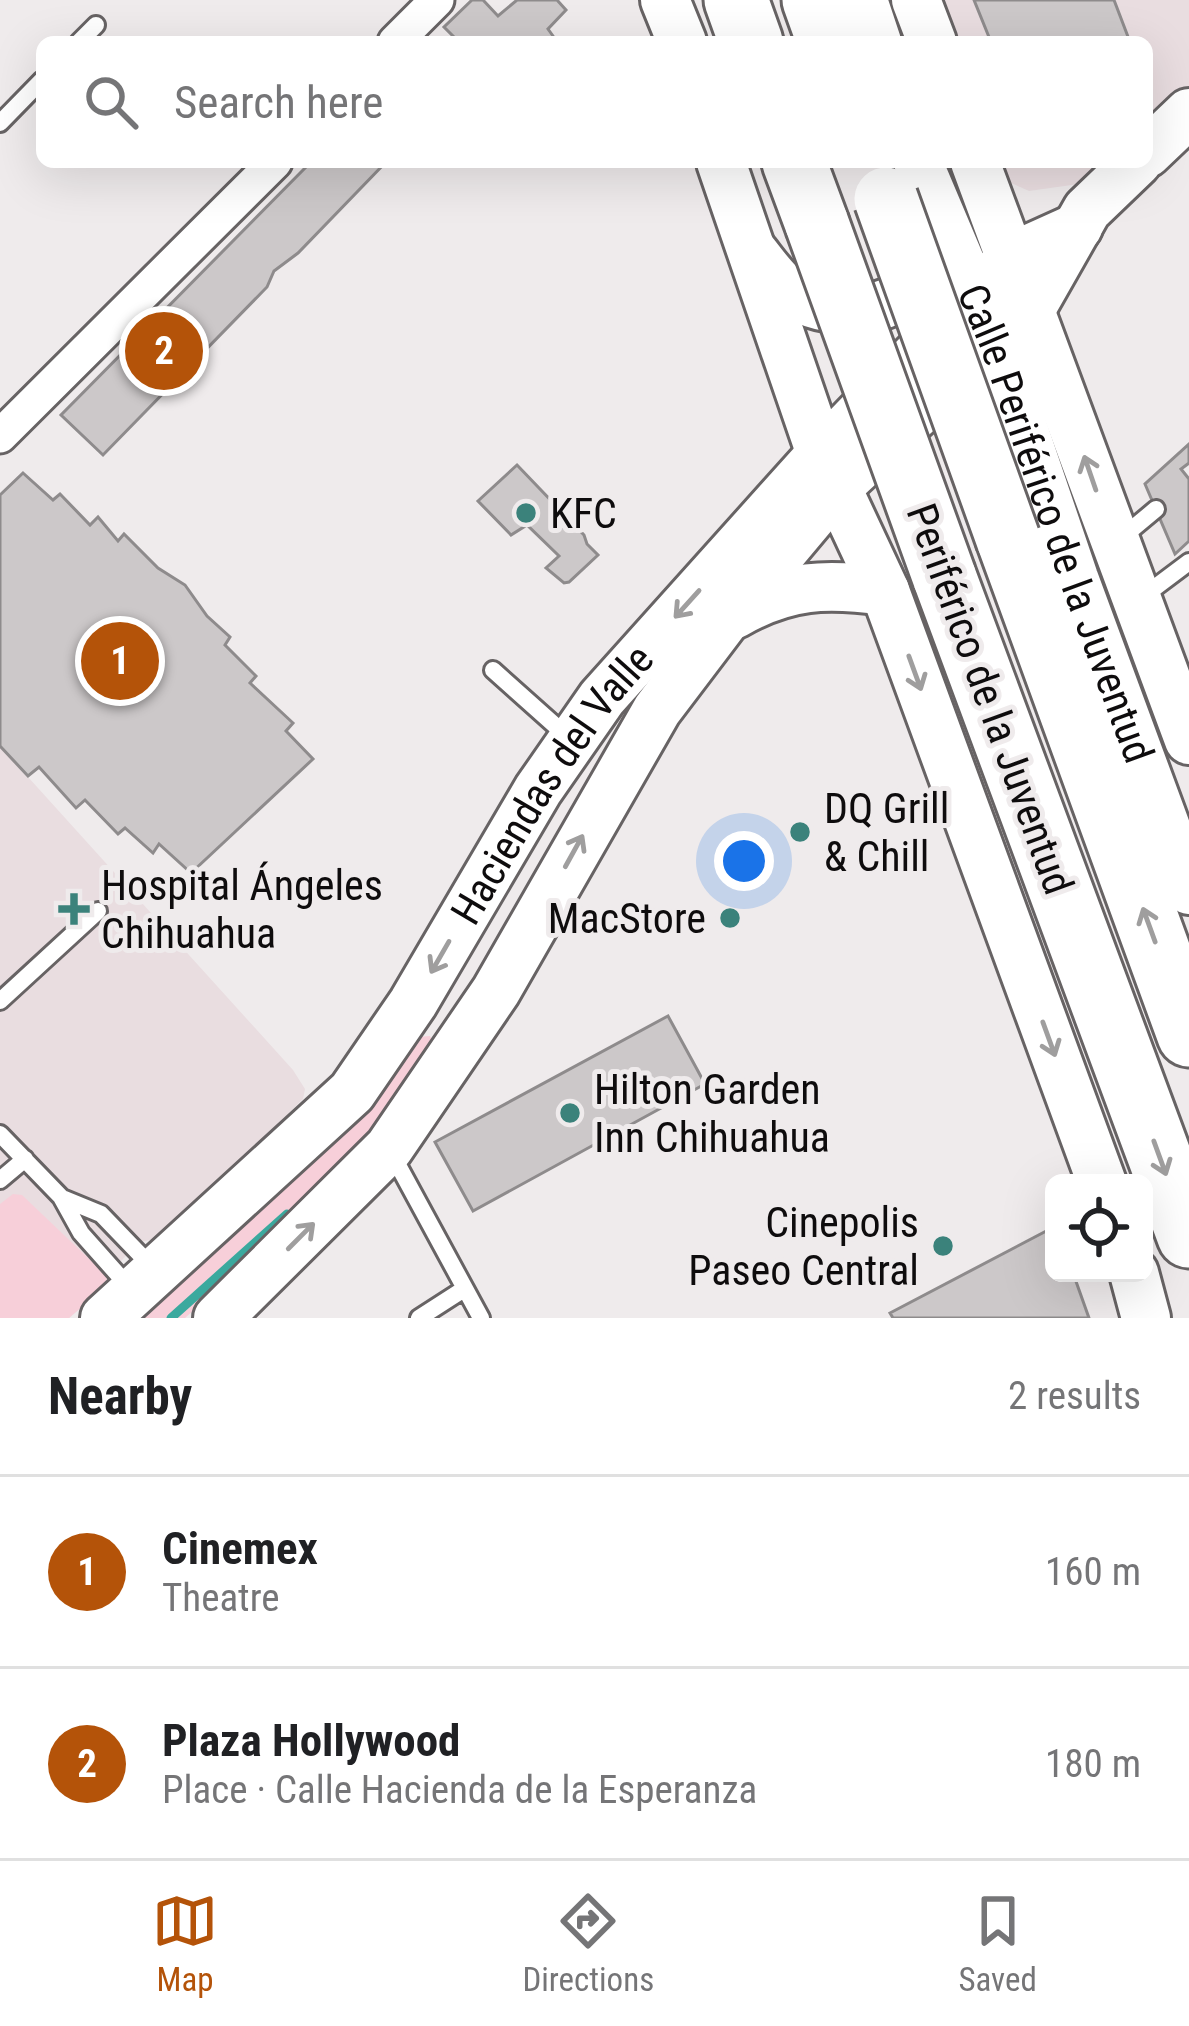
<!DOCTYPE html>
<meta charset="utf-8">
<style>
body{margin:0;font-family:"Roboto Condensed",sans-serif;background:#f2f2f2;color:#202124}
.controls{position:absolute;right:36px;bottom:36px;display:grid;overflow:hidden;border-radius:18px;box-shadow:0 12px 48px #0002}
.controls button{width:108px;height:108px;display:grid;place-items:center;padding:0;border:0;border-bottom:3px solid #e0e0e0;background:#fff;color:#202124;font:60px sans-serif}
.you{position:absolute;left:744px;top:861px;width:42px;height:42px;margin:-30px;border:9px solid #fff;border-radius:50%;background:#1a73e8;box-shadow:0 0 0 18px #1a73e833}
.badge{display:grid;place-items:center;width:78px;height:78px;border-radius:50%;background:#b45309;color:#fff;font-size:39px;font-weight:700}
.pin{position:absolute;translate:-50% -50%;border:6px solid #fff;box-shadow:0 3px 12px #0006}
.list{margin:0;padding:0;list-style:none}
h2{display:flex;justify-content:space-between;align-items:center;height:156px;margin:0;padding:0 48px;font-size:51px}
h2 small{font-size:39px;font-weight:400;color:#757577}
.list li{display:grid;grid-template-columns:78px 1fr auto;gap:36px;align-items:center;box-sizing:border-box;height:192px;padding:0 48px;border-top:3px solid #e0e0e0}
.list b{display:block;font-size:45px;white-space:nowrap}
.list p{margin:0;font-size:39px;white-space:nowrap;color:#757577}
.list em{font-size:39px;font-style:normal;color:#757577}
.icon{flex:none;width:66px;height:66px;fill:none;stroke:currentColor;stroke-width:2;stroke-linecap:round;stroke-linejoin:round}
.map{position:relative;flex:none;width:1189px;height:1318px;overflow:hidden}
.search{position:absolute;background:#fff;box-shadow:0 12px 48px #0002;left:36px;right:36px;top:36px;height:132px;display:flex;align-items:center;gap:30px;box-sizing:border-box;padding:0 42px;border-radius:18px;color:#757577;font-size:45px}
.sheet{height:540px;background:#fff}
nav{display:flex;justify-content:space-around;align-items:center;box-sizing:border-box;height:168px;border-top:3px solid #e0e0e0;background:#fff;font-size:33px;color:#757577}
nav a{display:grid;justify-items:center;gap:6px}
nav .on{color:#b45309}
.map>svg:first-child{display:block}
</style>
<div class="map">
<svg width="1189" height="1318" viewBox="0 0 1189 1318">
<rect width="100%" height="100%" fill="#efebec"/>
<path fill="#e9dde0" d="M939 0H1189V86L1147 123V42H956Z
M997 162H1103L1079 184 1029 191 1002 179Z
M0 746 293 1070 305 1089 303 1099 170 1231 157 1239 139 1242 107 1276 106 1286 69 1318H0Z"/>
<path fill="#f7cfd9" d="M430 1036 435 1047 372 1130 283 1230 185 1318H136L417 1037Z
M13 1194 22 1195 107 1276 106 1286 69 1318H0V1204Z"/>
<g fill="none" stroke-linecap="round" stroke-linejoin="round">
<path stroke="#3ba99e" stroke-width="9" d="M171 1318 287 1214"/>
</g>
<path fill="#ccc8c9" stroke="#8e8b8c" stroke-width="3" d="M472 0H483L498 16 517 0H557L566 10 548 29 553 36 547 42H459L444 27Z
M974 0H1114L1130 42H991Z
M311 162H386L298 253 274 271 267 287 103 455 61 415Z
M1189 444V463L1181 469 1189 479V541L1175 554 1145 484Z
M517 465 584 535 587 544 598 555 569 582 564 583 546 568 559 556 527 525 511 535 478 501Z
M23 473 53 500 60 494 90 525 98 517 118 541 124 534 158 568 185 585 207 616 230 637 225 645 256 676 250 683 293 723 286 731 313 759 191 873 159 844 153 853 125 828 118 834 85 800 76 808 39 767 28 776 0 746V495Z
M668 1016 705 1084 473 1211 435 1142Z
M1054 1227V1273H1073L1089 1318H893L890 1313Z"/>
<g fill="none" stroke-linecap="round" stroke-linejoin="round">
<g stroke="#676364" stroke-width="22">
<path id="lane" d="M79 42 96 25
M0 123 42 80
M1120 539 1156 509
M1141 598 1189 562
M493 670 568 737
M0 1001 98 911
M0 1134 61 1197 81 1233 129 1287
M392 1154 481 1318
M0 1180 25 1159
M62 1198 101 1214 154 1269
M419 1318 464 1289"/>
</g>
<g stroke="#676364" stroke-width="39">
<path id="street" d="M395 42 437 0
M0 436 275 162"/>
</g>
<g stroke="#676364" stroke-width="54">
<g id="secondary">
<path d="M665 0 682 42"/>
<path d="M863 0 877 42"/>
<path d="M916 0 932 42"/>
<path d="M1147 153 1189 113"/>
<path d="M721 162 821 454 885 591 1102 1183"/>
<path id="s1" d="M918 162 994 342 1074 578 1189 890"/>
<path d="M975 162 1189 740"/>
<path d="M755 254C766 268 779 287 794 295 839 321 913 314 929 259"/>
<path d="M735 614C788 584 826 583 885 591"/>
<path d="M1134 1273 1146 1318"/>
<path id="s2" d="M105 1318 352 1092 413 1003 538 790 602 698 821 454 1012 257 1078 227"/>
<path d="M218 1318 389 1148 496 991 657 710 726 619 835 489 1032 307 1087 210 1137 162"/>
</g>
</g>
<g stroke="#676364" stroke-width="69">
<path id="highway" d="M736 0 751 42
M814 0 829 42
M794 162 817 224
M1008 539 1189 1035
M944 576 1189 1236"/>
</g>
<use href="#lane" stroke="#fff" stroke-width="16"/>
<use href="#street" stroke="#fff" stroke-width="33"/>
<use href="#secondary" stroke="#fff" stroke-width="48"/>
<use href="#highway" stroke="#fff" stroke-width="63"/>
<g stroke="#676364" stroke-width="69" stroke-linecap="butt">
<path id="highway-bridge" d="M886 199 1008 539
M817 224 944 576"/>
</g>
<use href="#highway-bridge" stroke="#fff" stroke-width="63"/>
</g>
<defs><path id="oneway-shaft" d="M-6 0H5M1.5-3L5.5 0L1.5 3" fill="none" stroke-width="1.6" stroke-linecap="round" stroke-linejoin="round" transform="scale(3)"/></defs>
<g stroke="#9f9e9e">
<use href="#oneway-shaft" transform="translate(1090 473) rotate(-109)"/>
<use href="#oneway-shaft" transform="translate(687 604) rotate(132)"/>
<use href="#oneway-shaft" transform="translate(915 673) rotate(70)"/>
<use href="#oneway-shaft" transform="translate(574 851) rotate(-61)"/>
<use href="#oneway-shaft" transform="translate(1149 925) rotate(-110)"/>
<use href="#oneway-shaft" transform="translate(440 957) rotate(120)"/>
<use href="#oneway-shaft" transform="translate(1049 1039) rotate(70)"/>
<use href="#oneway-shaft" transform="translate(1160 1158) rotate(70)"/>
<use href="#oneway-shaft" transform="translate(301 1236) rotate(-45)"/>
</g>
<g fill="#3b827b" stroke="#efebec" stroke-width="4.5">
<circle cx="526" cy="513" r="12"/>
<circle cx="800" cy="832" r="12"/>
<path d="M68 891h12v12h12v12h-12v12h-12v-12h-12v-12h12z"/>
<circle cx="730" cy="918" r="12"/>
<circle cx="570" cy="1113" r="12"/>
<circle cx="943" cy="1246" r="12"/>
</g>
<g text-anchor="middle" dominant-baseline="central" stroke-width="10" stroke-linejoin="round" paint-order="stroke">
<g font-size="42" fill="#0e0c0d" stroke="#efebec" text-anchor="start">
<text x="550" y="513">KFC</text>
<text x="824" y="808">DQ Grill<tspan x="824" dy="48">&amp; Chill</tspan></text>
<text x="101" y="885">Hospital Ángeles<tspan x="101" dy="48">Chihuahua</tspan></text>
<text x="706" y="918" text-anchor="end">MacStore</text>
<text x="594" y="1089">Hilton Garden<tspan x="594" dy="48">Inn Chihuahua</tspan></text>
<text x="919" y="1222" text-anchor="end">Cinepolis<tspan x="919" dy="48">Paseo Central</tspan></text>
</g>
<g font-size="42" fill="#0e0c0d" stroke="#efebec">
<text stroke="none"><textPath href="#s1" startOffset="387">Calle Periférico de la Juventud</textPath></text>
<text transform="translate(990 699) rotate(70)">Periférico de la Juventud</text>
<text stroke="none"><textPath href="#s2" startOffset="702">Haciendas del Valle</textPath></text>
</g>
</g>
</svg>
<div class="controls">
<button><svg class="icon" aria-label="locate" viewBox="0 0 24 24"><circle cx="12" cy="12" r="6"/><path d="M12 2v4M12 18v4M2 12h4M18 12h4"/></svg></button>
</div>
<div class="you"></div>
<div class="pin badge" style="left:120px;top:661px">1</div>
<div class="pin badge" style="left:164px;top:351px">2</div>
<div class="search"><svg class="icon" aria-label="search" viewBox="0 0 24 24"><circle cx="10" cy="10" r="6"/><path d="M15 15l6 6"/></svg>Search here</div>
</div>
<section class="sheet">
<h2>Nearby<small>2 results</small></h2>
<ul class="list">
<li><span class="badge">1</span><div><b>Cinemex</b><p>Theatre</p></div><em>160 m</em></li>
<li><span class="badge">2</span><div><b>Plaza Hollywood</b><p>Place · Calle Hacienda de la Esperanza</p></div><em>180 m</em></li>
</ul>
</section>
<nav>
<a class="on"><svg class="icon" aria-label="map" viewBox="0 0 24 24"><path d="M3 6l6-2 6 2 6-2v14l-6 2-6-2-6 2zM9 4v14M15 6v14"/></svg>Map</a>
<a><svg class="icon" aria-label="directions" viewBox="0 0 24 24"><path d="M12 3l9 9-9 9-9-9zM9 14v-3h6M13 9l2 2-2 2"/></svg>Directions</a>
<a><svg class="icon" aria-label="saved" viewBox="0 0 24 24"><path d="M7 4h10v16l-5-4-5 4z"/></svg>Saved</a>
</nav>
